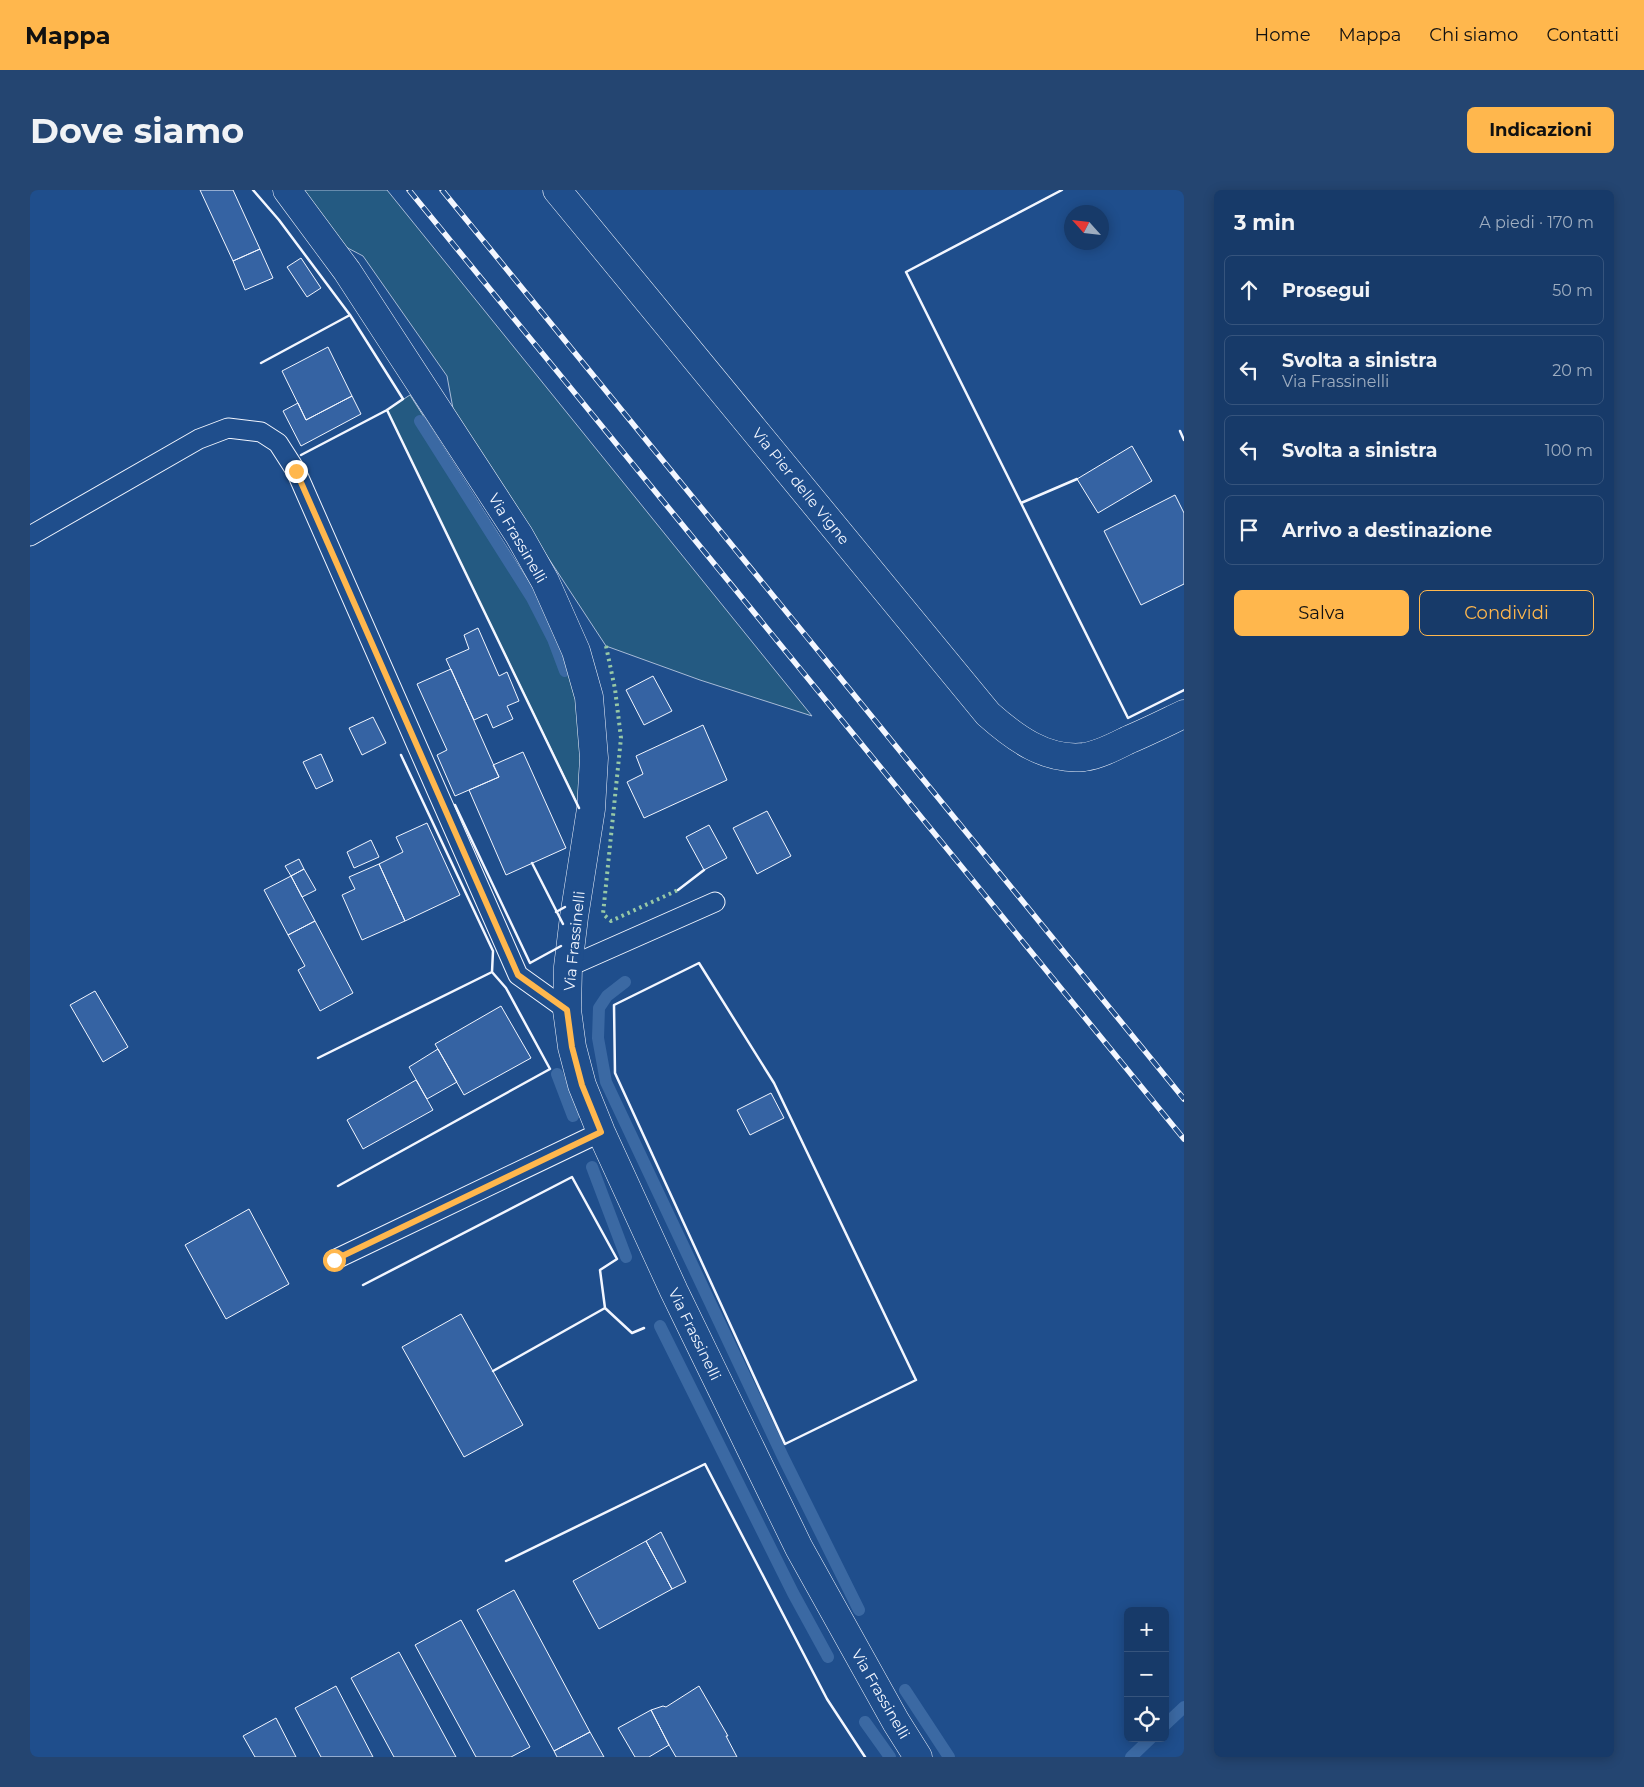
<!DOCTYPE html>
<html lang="it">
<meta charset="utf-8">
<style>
body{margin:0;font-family:Montserrat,sans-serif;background:#244571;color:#f1f3f6}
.controls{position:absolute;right:15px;bottom:15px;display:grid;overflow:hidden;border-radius:8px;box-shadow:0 2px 12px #0003}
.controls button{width:45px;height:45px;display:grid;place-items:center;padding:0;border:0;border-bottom:1px solid #36547d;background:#173a69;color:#f1f3f6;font:25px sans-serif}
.compass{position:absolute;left:1034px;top:15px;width:45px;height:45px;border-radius:50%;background:#173a69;box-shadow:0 2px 12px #0003;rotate:297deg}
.stop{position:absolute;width:15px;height:15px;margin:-11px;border:4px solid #ffb74d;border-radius:50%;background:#fff}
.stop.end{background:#ffb74d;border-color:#fff;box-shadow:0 1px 5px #0008}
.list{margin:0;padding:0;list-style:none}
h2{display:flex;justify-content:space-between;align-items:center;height:65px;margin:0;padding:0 20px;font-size:21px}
h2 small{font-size:16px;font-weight:400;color:#9eadc0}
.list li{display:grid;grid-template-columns:32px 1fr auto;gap:15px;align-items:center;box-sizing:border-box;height:70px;margin:0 10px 10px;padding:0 10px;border:1px solid #36547d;border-radius:8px}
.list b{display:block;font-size:19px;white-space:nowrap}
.list p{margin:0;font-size:16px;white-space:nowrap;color:#9eadc0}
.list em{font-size:16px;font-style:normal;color:#9eadc0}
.actions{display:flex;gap:10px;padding:15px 20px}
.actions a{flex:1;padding:11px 0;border:1px solid #ffb74d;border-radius:8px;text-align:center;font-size:18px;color:#ffb74d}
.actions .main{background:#ffb74d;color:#111}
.icon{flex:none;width:28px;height:28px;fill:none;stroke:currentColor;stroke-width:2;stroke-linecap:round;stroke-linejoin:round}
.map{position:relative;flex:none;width:1154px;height:1567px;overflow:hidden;border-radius:8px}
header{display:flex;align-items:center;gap:30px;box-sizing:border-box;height:70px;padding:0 25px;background:#ffb74d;color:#111}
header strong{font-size:24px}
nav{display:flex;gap:28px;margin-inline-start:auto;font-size:18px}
.intro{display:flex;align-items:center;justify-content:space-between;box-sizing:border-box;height:120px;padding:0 30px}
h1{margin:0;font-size:35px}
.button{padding:12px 22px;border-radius:8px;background:#ffb74d;color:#111;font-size:18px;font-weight:700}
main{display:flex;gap:30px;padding:0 30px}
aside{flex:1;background:#173a69;border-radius:8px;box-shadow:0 2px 12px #0003}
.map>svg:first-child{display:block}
</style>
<header>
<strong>Mappa</strong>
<nav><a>Home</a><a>Mappa</a><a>Chi siamo</a><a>Contatti</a></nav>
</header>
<div class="intro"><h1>Dove siamo</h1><a class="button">Indicazioni</a></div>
<main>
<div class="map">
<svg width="1154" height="1567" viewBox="0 0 1154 1567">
<rect width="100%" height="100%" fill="#1f4e8c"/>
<path fill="#245a82" stroke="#a8bbd7" d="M273 0H357L782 526 670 490 576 456 424 224 417 186 333 66 314 56Z
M380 205 506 403 552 504V623L357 220Z"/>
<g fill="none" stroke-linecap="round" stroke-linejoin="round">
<path stroke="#3b69a3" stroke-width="12" d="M390 231 502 408 523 449 535 481
M595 792 577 806 569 818 568 848 576 892 753 1267 829 1420
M527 884 543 926
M562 977 596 1067
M630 1136 763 1403 798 1467
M875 1500 919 1567
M835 1532 860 1567
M1135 1535 1154 1517
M1101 1567 1121 1548"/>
</g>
<path fill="#3563a3" stroke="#f2f6ff" d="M170 0H203L230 59 203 71Z
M230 59 243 88 215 100 203 71Z
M271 68 291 98 277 107 257 77Z
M298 157 322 206 276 230 252 181Z
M322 206 331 224 271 256 253 221 268 213 276 230Z
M1102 256 1122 291 1068 323 1047 289Z
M1145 305 1154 323V394L1111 415 1074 341Z
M448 438 469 486 477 482 489 511 477 516 483 529 463 538 457 524 444 530 416 469 439 459 434 445Z
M421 479 469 587 425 606 407 565 417 560 387 494Z
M623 486 642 521 614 535 596 500Z
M343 527 356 553 332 565 319 538Z
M673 535 697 590 614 628 597 592 613 584 606 566Z
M493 562 536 658 476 685 439 600 469 587 463 575Z
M291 564 303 591 286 599 273 572Z
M737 621 761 666 727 684 703 638Z
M397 633 430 705 375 731 349 674 373 662 366 647Z
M679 635 697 668 674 680 656 647Z
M341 650 349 667 324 678 317 662Z
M269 669 274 679 261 686 255 676Z
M349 674 375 731 332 750 312 705 325 699 319 687Z
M274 679 286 700 272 707 261 686Z
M261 686 285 731 258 745 234 700Z
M285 731 323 803 290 821 268 780 275 776 258 745Z
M65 801 98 857 73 872 40 815Z
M471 816 501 868 434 905 405 854Z
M408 859 427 892 397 909 379 877Z
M386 890 403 920 333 959 317 930Z
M741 903 754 928 720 945 707 920Z
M219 1019 259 1094 196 1129 155 1055Z
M431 1124 493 1235 434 1267 372 1157Z
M631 1342 656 1392 642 1399 616 1351Z
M616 1351 642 1399 569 1439 543 1391Z
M484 1400 560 1542 524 1561 447 1420Z
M431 1430 500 1557 481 1567H446L385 1455Z
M369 1462 426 1567H364L321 1488Z
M306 1496 343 1567H291L265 1518Z
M669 1496 698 1546H696L707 1567H646L639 1555 621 1520 633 1516 636 1517Z
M621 1520 639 1555 619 1567H605L588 1538Z
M246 1528 266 1567H225L213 1546Z
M560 1542 574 1567H527L524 1561Z"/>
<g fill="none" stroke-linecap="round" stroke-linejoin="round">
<g stroke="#f2f6ff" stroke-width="21">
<path id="service" d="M0 346 169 249 198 238 231 242 248 253 266 281 488 785 537 820
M538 777 685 712
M304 1070 571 942"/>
</g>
<g stroke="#f2f6ff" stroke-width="29">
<path id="minor" d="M527 0 958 524C985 548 1016 571 1054 567 1069 565 1084 557 1098 550 1117 542 1135 533 1154 524"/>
</g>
<g stroke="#f2f6ff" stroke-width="29">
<path id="tertiary" d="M257 0 317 81 489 345 515 391 546 461 559 507 564 568 561 619 544 727 538 777 537 820 542 857 552 895 571 942 644 1101 769 1358 866 1532 888 1567"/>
</g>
<use href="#service" stroke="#1f4e8c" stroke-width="19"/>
<use href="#minor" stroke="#1f4e8c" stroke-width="28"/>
<use href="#tertiary" stroke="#1f4e8c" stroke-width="28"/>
<g stroke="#f2f6ff" stroke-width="5.5">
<path id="rail" d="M379 0 1154 949
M412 0 1154 909"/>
</g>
<use href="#rail" stroke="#1f4e8c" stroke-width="4" stroke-dasharray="11" stroke-linecap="butt"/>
<path stroke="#97c8a6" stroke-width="4" stroke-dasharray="2.5 4" stroke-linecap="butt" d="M576 456 585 499 591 548 573 724 581 731 648 700"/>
<path stroke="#f2f6ff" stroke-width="2.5" d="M223 0 249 30 320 125 231 173
M357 220 549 618
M1150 241 1154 250
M271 265 357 220 373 209 320 125
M1047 289 991 313 1098 528 1154 500
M991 313 876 82 1032 0
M371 565 463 761 462 782
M425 615 500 773 531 756
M502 673 533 734
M648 700 674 680
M526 722 535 717
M669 773 744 893 886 1190 755 1254 585 883 584 815Z
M288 868 462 782 476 798 520 879 308 996
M333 1095 542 987 587 1069 570 1080 575 1118 602 1143 614 1138
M463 1181 575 1118
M476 1371 675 1274 797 1509 835 1567"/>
</g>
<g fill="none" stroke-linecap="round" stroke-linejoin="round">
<path stroke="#ffb74d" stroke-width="6" d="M266 281 488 785 537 820 542 857 552 895 571 942 304 1070"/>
</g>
<g text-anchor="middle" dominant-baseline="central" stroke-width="4" stroke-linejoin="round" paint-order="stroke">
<g font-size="15" fill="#f2f6ff" stroke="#1f4e8c">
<text transform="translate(771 296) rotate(51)">Via Pier delle Vigne</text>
<text transform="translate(488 348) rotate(60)">Via Frassinelli</text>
<text transform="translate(544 751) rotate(-84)">Via Frassinelli</text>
<text transform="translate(665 1144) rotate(64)">Via Frassinelli</text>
<text transform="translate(851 1504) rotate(60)">Via Frassinelli</text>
</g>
</g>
</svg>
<div class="controls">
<button>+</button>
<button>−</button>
<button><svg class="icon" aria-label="locate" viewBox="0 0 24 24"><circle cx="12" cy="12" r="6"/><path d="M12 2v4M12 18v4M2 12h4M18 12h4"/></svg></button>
</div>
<svg class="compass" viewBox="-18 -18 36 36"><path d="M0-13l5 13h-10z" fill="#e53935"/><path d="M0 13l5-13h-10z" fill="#9eadc0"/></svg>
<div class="stop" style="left:304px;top:1070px"></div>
<div class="stop end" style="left:266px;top:281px"></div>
</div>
<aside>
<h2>3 min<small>A piedi · 170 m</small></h2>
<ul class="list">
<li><svg class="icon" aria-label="ahead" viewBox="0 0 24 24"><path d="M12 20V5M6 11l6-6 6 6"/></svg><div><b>Prosegui</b></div><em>50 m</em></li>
<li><svg class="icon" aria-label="left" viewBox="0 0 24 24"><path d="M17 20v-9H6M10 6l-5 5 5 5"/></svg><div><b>Svolta a sinistra</b><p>Via Frassinelli</p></div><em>20 m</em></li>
<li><svg class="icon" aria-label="left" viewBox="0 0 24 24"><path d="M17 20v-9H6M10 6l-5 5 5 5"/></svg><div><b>Svolta a sinistra</b></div><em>100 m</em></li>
<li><svg class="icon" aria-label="arrive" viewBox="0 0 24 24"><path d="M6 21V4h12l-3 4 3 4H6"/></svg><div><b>Arrivo a destinazione</b></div></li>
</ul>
<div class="actions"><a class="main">Salva</a><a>Condividi</a></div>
</aside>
</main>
